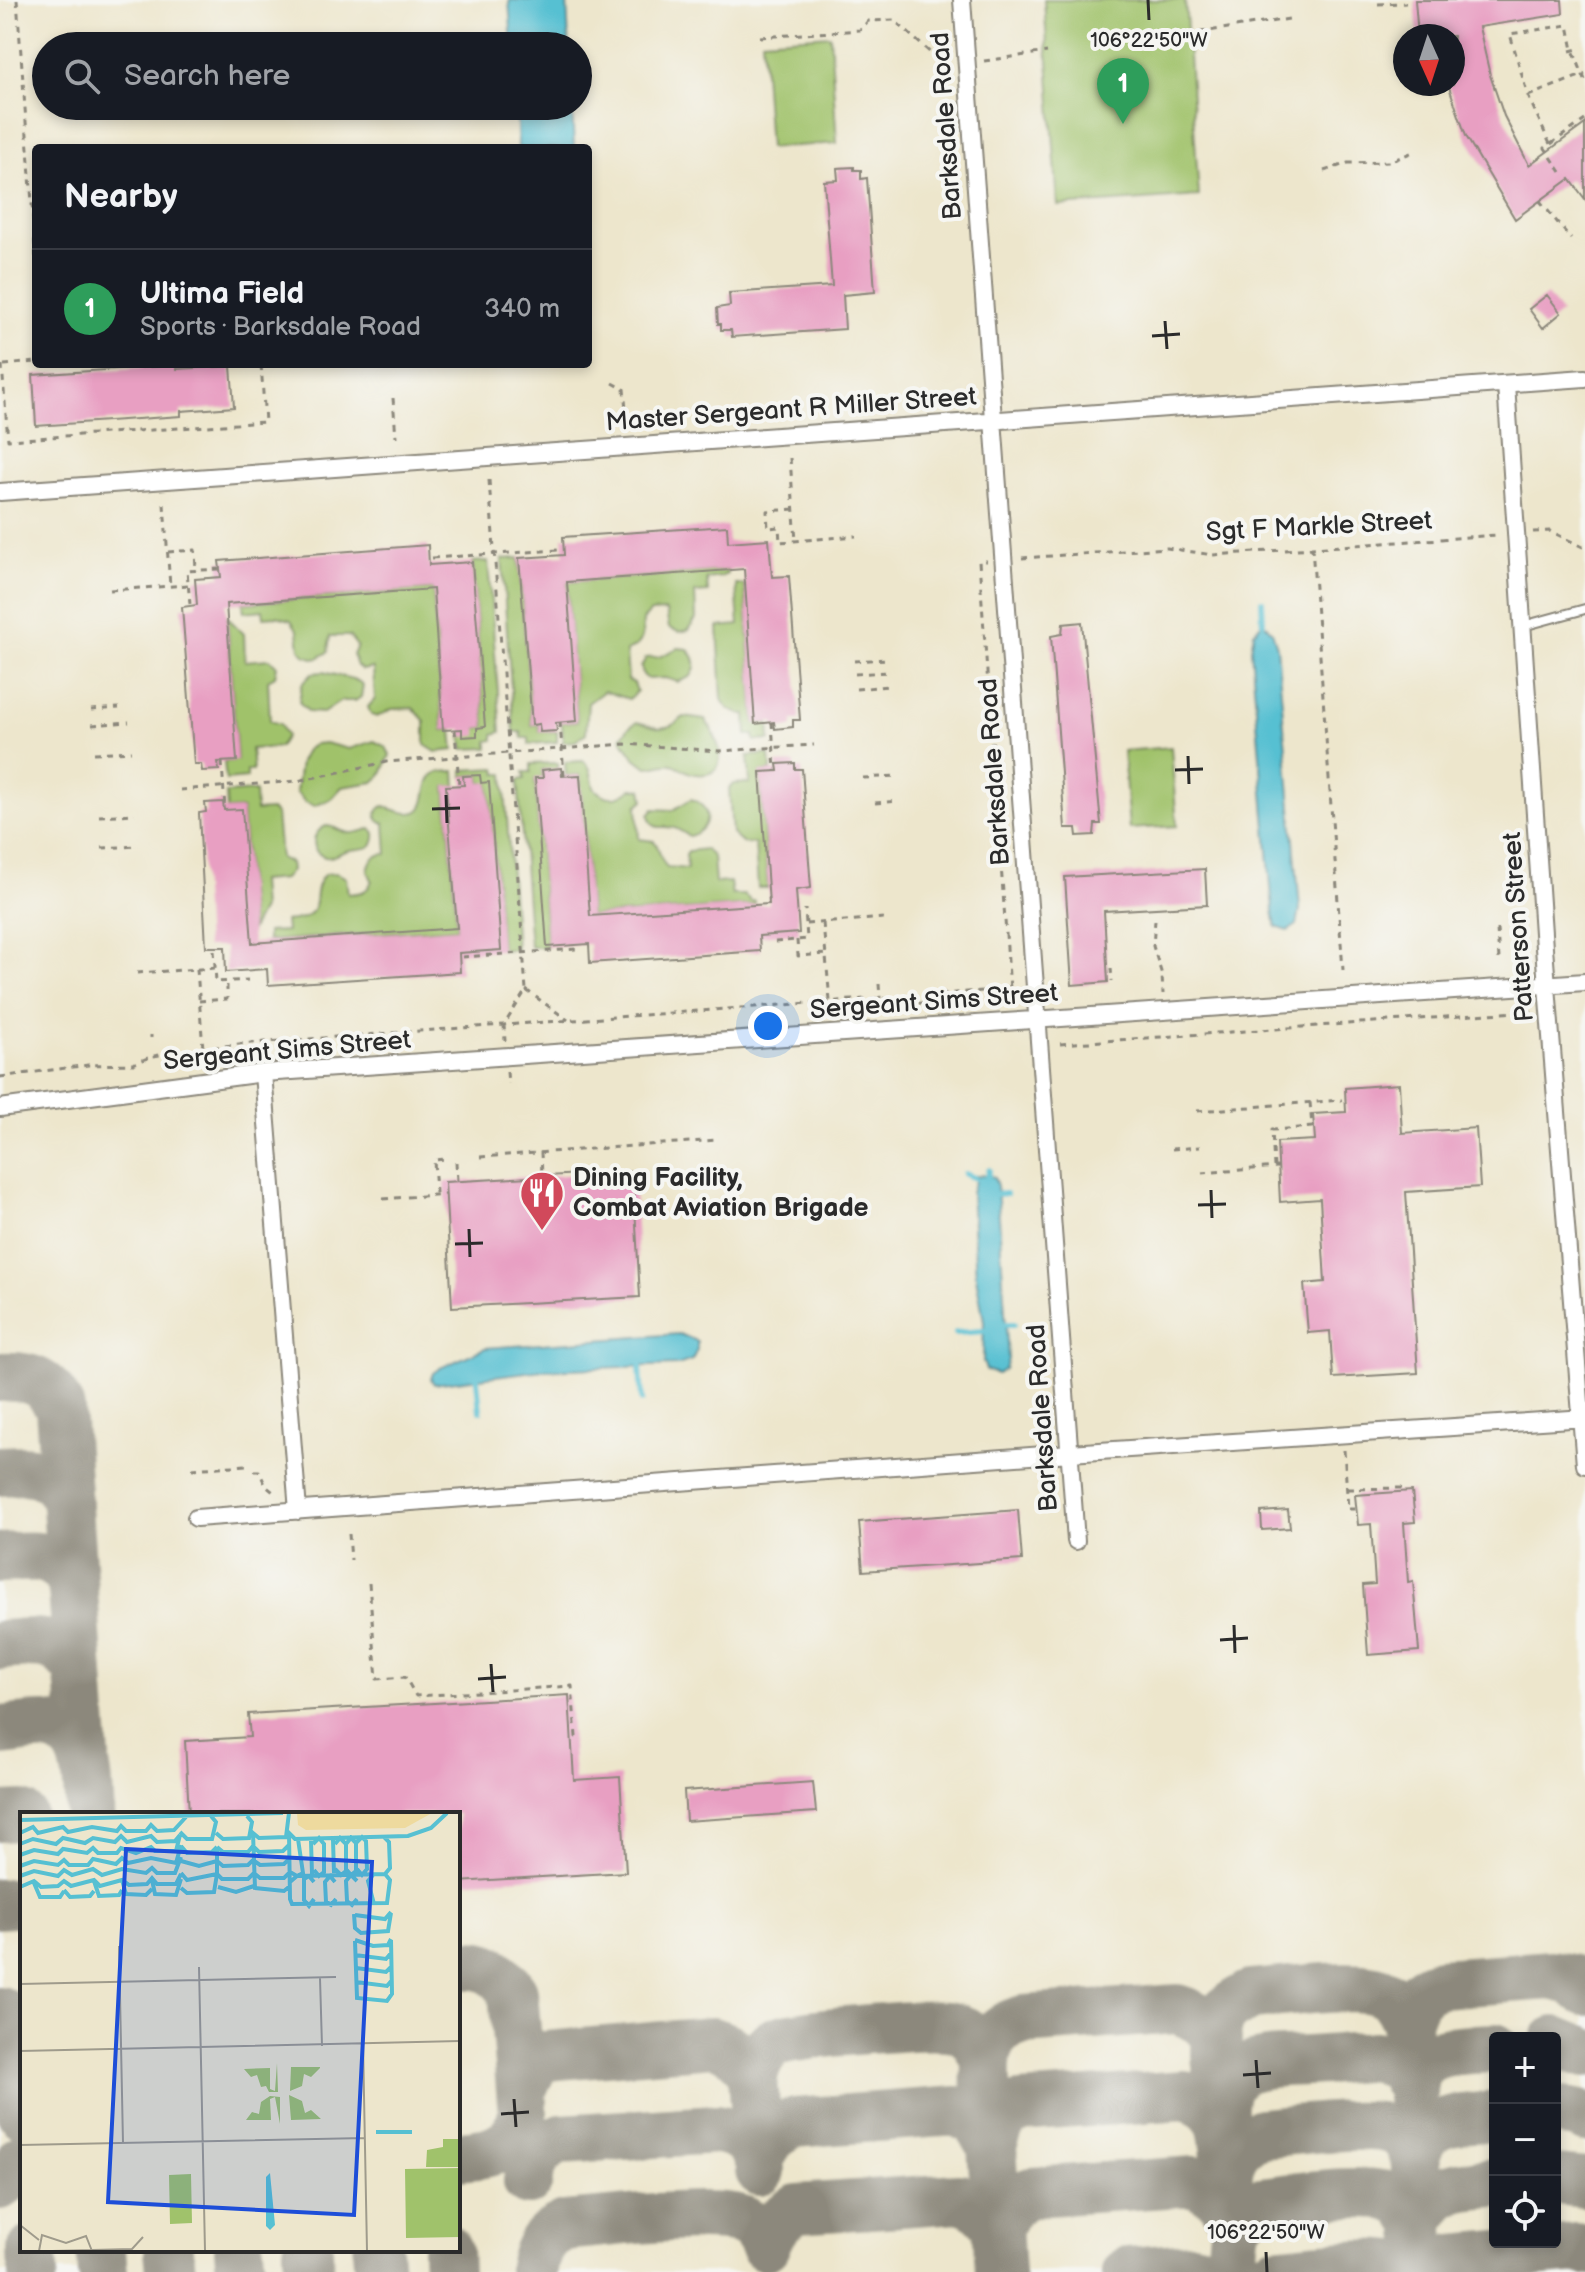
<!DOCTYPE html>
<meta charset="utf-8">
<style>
body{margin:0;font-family:"Balsamiq Sans",sans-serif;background:#242831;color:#f1f3f6}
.controls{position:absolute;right:24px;bottom:24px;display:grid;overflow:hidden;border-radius:8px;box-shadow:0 4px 12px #0003}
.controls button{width:72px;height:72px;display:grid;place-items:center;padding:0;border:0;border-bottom:2px solid #363941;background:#171b24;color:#f1f3f6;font:40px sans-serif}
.compass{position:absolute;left:1393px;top:24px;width:72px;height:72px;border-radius:50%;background:#171b24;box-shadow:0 4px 12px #0003;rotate:177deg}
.you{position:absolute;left:768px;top:1026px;width:28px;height:28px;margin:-20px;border:6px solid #fff;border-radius:50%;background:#1a73e8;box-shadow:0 0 0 12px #1a73e833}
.badge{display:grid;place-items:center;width:52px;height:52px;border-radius:50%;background:#d1495b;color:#fff;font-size:26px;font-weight:700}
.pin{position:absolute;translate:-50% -66px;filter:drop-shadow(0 2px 4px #0008)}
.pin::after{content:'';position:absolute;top:42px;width:28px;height:24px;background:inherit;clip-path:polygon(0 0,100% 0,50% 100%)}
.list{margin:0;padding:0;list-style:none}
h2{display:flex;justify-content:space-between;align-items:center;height:104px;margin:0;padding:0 32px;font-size:34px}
h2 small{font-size:26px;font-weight:400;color:#9ea1a6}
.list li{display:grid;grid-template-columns:52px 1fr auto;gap:24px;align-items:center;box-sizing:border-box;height:120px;padding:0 32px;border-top:2px solid #363941}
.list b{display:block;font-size:30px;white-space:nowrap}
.list p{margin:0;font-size:26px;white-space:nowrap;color:#9ea1a6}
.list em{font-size:26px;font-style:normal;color:#9ea1a6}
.icon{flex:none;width:44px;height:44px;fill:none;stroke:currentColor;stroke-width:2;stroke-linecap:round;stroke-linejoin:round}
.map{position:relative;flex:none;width:1585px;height:2272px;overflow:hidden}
.search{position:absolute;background:#171b24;box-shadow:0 4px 12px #0003;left:32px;top:32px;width:560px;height:88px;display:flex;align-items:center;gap:20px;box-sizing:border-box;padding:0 28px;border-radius:44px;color:#9ea1a6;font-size:30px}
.panel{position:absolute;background:#171b24;box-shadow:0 4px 12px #0003;left:32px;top:144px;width:560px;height:224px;border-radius:8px}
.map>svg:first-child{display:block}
</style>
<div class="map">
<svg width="1585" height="2272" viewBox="0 0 1585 2272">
<rect width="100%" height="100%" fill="#f6f6f2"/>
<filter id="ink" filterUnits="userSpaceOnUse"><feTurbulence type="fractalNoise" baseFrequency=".0125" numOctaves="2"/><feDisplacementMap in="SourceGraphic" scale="16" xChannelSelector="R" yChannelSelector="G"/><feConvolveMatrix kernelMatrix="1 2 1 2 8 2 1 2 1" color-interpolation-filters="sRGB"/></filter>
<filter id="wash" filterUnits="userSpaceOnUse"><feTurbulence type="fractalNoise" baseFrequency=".006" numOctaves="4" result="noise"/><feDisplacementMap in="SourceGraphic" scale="32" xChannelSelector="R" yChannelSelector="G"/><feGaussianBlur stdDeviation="1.8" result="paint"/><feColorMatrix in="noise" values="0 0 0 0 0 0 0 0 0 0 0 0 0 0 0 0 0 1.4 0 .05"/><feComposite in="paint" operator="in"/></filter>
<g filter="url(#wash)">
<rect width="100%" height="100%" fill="#ede6cc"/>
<path fill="#a0c26b" stroke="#66764b" stroke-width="2" d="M1044 0H1185L1199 196 1058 206Z
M830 35 837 143 769 148 762 40Z
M519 558 532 725 539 724 540 732 557 731V742L529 744V738H522L521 732H514L502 559Z
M488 561 501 732 494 734V740L488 741V748L463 749 462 737 477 728 485 727 472 562Z
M727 570V574L721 577 707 579 708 592 695 593 696 619 689 630 679 632 669 628 666 611 651 612 643 620C642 635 645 645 626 651L628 680 634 683 637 691 629 699 604 691 588 703 586 733 576 741 563 742 562 722 577 721 567 582Z
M736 585H745L755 723H769L770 740 755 741 754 735H747L746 714C735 714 726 709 722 699L718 627 739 625Z
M433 589 443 730H452L454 750 436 752 425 745V721L413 708 392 709 377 717 371 715 368 707 375 699 373 668 362 670 357 666 353 655 357 646 349 636H330L328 652 316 659 304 655 300 649 298 631 291 620 277 616 264 617 263 610 244 612 243 603Z
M227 617 244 634 245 661 270 659 277 666 275 676 268 680 270 721 280 724 286 736 279 747 251 749 253 771H247V778L226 780 224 762 237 760Z
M678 648 688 649C696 658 698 668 690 677L678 682 665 678 648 679 643 675 641 667 646 658 659 657Z
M324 672C337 677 354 676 363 685L361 697 355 701H341L323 713 309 712 299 702 302 684 312 673Z
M684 717 705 720C719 737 734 779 695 774 686 773 680 766 672 764 663 762 656 768 647 767L634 757 621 738 628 728 637 722 660 728 671 726Z
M374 741 386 747 390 755 381 776 374 782 342 787 331 799 315 806 305 802 296 792 300 762 306 750 315 744 325 743 349 749Z
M1171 747 1177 826 1129 829 1123 751Z
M770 754 771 771 760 773 768 888H758L755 844 742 843 732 834 729 788 734 784 750 783 748 756Z
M584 761 590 769 594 788C605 800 619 800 631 789H642L644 800 637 806 639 839 654 841C661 849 659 860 667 867L687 869 686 855 689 851 705 849 713 857 715 883 730 882 732 895H744L751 901H755V905L590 916 580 775 566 776 565 762Z
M558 763V769L542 770 543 778 535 779 547 947H530L518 780 525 779 524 772H531V764Z
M496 768 497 774H504L516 949 501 950 489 783H481L480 775 463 776V770Z
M455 771 456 786 446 787 457 928 267 941V932L286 931 285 921C332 918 304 895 325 874L337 873 346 878 348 894C360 893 368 893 372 880L368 871C370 859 375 854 387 854L385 823 379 821 376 815 379 809 384 806C441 830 416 785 436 774 441 771 449 771 455 771Z
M255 791 256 811 271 810 276 814 280 858 290 863 291 870 284 879 260 881 262 909 251 930 242 809 227 810 226 793Z
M691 799C713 806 711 831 689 836 685 834 681 831 677 829 663 823 653 834 649 815L654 809 673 810Z
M326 826C336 826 341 833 351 833 358 833 365 830 371 829L375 833C377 853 359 847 346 851 332 855 328 863 316 851 312 840 315 831 326 826Z"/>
<path fill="#56c0d2" stroke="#40767e" stroke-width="2" d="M509 0H567L569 46H512Z
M516 106H572L574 148H518Z
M1263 622 1272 631 1277 647 1300 909 1297 925 1288 931 1276 927 1273 911 1251 649 1254 632Z
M983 1175 994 1177 997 1186 1008 1359 1005 1369 997 1374 986 1370 983 1361 984 1321 976 1277 971 1192 977 1176Z
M679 1334 697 1341V1350L692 1360 678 1365 542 1370 434 1384 431 1379 433 1373 440 1368 485 1348Z"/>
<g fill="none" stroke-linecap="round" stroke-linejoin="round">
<path stroke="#56c0d2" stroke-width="6" d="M1262 601 1263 622
M965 1174 975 1178
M988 1176 989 1170
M998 1194H1006
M1006 1324H1014
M956 1333 984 1331
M640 1367 642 1400
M477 1379 480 1411"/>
<path stroke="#8c887c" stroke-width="50" d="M0 1377C29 1375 48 1381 60 1409L85 1758
M0 1471C33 1469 50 1468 67 1500
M0 1558C34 1556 58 1551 73 1588
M0 1645C37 1643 56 1636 79 1671
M0 1731C14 1730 31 1726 45 1727 91 1732 87 1780 90 1814
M0 1817 22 1816
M0 1904 22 1902
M458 1965C484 1963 499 1970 513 1992L522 2103
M0 2011C25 2034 19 2081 22 2113
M1406 2022C1413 2001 1417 1989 1440 1983L1551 1975 1573 1980 1585 1991
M1555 2041 1585 2053
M753 2077C756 2063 762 2049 775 2042 792 2033 924 2024 947 2026 952 2027 960 2029 964 2031 976 2038 980 2049 985 2061
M521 2091 534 2064 546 2056 712 2042C733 2047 745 2057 753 2077L760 2171
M1412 2092C1413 2086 1413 2077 1416 2072 1428 2045 1471 2050 1495 2048
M1222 2104C1220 2079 1210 2043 1220 2019 1225 2008 1240 2001 1250 1995 1279 1993 1360 1980 1383 1993 1396 1999 1400 2010 1406 2022L1423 2272
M1555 2111 1577 2114 1585 2118
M1223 2115C1220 2059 1264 2063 1306 2061 1328 2060 1351 2058 1374 2056 1398 2064 1401 2069 1412 2092
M992 2145C990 2117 977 2058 995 2036 1002 2026 1012 2024 1023 2020L1177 2009C1197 2015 1206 2022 1217 2040
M992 2145 1002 2120 1020 2107 1184 2095C1228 2106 1224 2136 1227 2174
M458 2156C492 2153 515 2151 523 2114
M1415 2159C1423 2115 1459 2120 1495 2116
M1555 2180 1585 2183
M528 2181C532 2159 541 2147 562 2139L716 2129C738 2132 750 2140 759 2161L769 2138 794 2123 957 2111 976 2122 992 2145 1000 2272
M0 2185 17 2171 22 2158
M1228 2187C1226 2160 1235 2142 1261 2133 1292 2131 1375 2118 1399 2133 1408 2139 1412 2149 1415 2159
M1420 2224C1434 2185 1458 2186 1495 2183
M32 2250 33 2272
M101 2250 103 2272
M169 2250 171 2272
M239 2250 241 2272
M308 2250 309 2272
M377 2250 379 2272
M447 2250 448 2272
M533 2268C537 2246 545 2235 565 2226 598 2223 724 2208 746 2222 756 2228 760 2237 765 2246 772 2227 779 2219 797 2209L959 2198C978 2203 986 2211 998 2227 1005 2209 1013 2199 1032 2192L1195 2181 1222 2198 1230 2216
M1127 2272 1193 2267 1214 2272
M1233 2272C1232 2238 1229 2222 1260 2202 1294 2198 1370 2185 1399 2200 1409 2205 1415 2215 1420 2224
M1273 2272C1300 2270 1391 2256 1408 2272
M1435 2272 1453 2259 1577 2248 1585 2251"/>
</g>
<g id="blocks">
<path fill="#e89fc2" d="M1415 0H1562L1563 14 1479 27 1490 75 1504 116 1529 165 1585 124V199L1570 179 1515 219 1466 136 1448 84H1453V36H1418Z
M854 167V170H861V179L867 178 875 292 843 295 845 329 732 337 731 330H721V324H718L717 308 730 306 729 293 832 286 824 181 838 180 837 168Z
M1547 295 1561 313 1543 328 1529 309Z
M176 365 177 369 231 366 234 407 181 411V416L36 426 33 375Z
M727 526 728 542 769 539 772 577 789 576 800 720H793V727L775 729 774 722 755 724 744 569 567 582 577 721 556 723 557 731 540 732 539 724 532 725 519 558 564 555 563 537Z
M428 545 429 565 472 562 485 727 477 728V736L462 737V729L443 730 433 589 226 604 237 761 218 762 219 770 202 771 201 764H194L182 607 197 605 195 579 221 577 219 561Z
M1082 622 1101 824H1095L1094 835 1077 836 1076 828H1065L1051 636 1062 634 1063 624Z
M795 763V769H802L811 888 796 890 799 933 759 936 760 951 590 963 589 944 547 947 535 778H543L542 770 561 768 562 776 580 775 590 916 769 904 760 772 778 771 777 764Z
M480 775 481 783 489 782 501 950 459 953 460 972 268 985 267 969 226 972 225 947H206L199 813 206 812 205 803 223 802 224 810 242 809 252 943 457 928 446 786 464 785 463 776Z
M1205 869 1207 905 1104 911 1108 982 1072 985 1065 877Z
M1399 1084 1402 1133 1476 1128 1480 1187 1406 1192 1418 1373 1333 1378 1330 1331 1308 1333 1304 1284 1325 1282 1320 1199 1280 1202 1277 1142 1315 1140 1313 1114 1346 1112 1345 1088Z
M633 1171 640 1297 452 1307 445 1182Z
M1412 1491 1415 1522 1404 1523 1408 1582 1413 1581 1419 1651 1368 1655 1363 1585 1375 1584 1371 1524 1358 1525 1355 1495Z
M1018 1510 1022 1560 863 1571 859 1522Z
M1288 1510 1290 1528 1262 1530 1261 1512Z
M569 1695 574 1780 620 1777 626 1872 458 1882V1814H189L185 1741 250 1737 248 1714Z
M813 1782 816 1812 686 1821 684 1791Z"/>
</g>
</g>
<g filter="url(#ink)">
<use href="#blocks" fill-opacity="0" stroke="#8c887c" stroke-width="2"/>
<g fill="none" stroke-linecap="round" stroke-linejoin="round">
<g stroke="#8c887c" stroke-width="12">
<path id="lane" d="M1523 626 1585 609"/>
</g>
<g stroke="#8c887c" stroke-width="20">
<path id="street" d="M962 0 1076 1541
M1506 384 1544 948 1585 1465
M0 492 1585 378
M263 1073 298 1511
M0 1108 263 1073 1585 982
M196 1518 1070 1453 1585 1418"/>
</g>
<path stroke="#8c887c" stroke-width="3" stroke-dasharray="6 6" stroke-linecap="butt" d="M17 0 36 257
M1378 4 1406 3
M1188 34 1289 19
M760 37 860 30 868 21 894 20 945 66 948 65
M1570 51 1578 49
M984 61 1047 52
M1528 96 1585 74
M1550 144 1528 96 1510 34 1568 25 1573 50 1585 80
M1324 171 1348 163 1389 162 1413 152
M1561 172 1545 148 1585 120
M1540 201 1571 239
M2 365 8 440 265 422 261 364
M4 365 36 362
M613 383 624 389 627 420
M393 398 396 437
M790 458 796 541
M489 480 526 990 504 1025 505 1041
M164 504 170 586
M794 509 767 511 768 528 779 527 780 542 856 536
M1533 532 1550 531 1585 548
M1312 547 1343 970
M168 552 195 550 196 571
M432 558 559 550
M1022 558 1167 548 1213 555 1497 535
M110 590 189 585
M190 604 187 571 219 569
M854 661 886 659
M855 674 887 672
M856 689 888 686
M91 710 119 708
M560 722 564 776
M772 722 775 771
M92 725 129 722
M455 729 459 785
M94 753 131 751
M222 762 225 810
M863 778 896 776
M180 790 297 781 386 762 508 753 625 744 719 751 814 745
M875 803 898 801
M99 816 135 814
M102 848 137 846
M1155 920 1153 946 1162 975 1163 994
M823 923 830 1001
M806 924 884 918
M1497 929 1499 959
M797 940 798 956 826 954
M775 942 807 939 805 909
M214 950 216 982 248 980
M462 957 577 949
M1111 968 1112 981
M197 969 203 1049
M137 973 215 968
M879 984 880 998
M526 990 568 1020
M199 1001 227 999V983
M151 1035V1038
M1060 1044 1532 1011
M507 1072 508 1084
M0 1077 88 1065 133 1064 153 1056 239 1044 880 998C902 1000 921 1011 941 994L1010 989 979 561H987
M1197 1111 1342 1100
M1172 1149 1200 1147
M541 1152 542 1176
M480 1157 718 1140
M456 1162 457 1181
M1274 1167 1272 1130 1312 1127 1310 1102
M1202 1173 1278 1167
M436 1193 434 1160 445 1159
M383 1199 446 1194
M1344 1450 1348 1509H1356
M192 1469 246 1465
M254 1471H259L266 1486 277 1495
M1348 1489 1402 1488
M349 1534 351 1560
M369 1583 377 1679 405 1677 416 1696 572 1686 576 1737H582"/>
<use href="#lane" stroke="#fff" stroke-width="8"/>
<use href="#street" stroke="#fff" stroke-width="16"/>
</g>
</g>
<path fill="none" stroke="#2b2b2b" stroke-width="3" d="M1148 0 1149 20M1165 321 1167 349M1152 336 1180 334M1188 756 1189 784M1175 770 1203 769M446 795 447 823M432 809 460 808M1211 1190 1212 1218M1198 1205 1226 1204M469 1229 470 1257M455 1244 483 1243M1234 1625 1235 1653M1220 1640 1248 1638M491 1664 493 1692M478 1679 506 1677M1256 2060 1258 2088M1243 2075 1271 2073M514 2099 516 2127M501 2114 529 2112M1266 2252 1267 2272"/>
<defs>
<g id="restaurant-pin" transform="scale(2.3)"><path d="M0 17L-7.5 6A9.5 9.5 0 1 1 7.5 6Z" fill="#d1495b" stroke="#f6f6f2"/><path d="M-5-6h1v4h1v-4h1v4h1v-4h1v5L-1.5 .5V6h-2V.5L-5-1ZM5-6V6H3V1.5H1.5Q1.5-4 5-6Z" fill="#fff"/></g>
</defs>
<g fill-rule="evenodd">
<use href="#restaurant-pin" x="542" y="1193"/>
</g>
<g text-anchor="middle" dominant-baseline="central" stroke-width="8" stroke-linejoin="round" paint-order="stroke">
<g font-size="26" fill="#2b2b2b" stroke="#f6f6f2">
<text transform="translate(947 126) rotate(-94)">Barksdale Road</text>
<text transform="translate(791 410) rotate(-4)">Master Sergeant R Miller Street</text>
<text transform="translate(1319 527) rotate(-3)">Sgt F Markle Street</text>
<text transform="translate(995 772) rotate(-94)">Barksdale Road</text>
<text transform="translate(1519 927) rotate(-94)">Patterson Street</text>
<text transform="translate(934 1002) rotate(-4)">Sergeant Sims Street</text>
<text transform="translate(287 1051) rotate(-5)">Sergeant Sims Street</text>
<text transform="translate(1043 1418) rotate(-94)">Barksdale Road</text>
</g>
<g font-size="26" font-weight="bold" fill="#2b2b2b" stroke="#f6f6f2" text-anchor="start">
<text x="573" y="1178">Dining Facility,<tspan x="573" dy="30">Combat Aviation Brigade</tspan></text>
</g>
</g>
<g transform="translate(20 1812)">
<rect width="440" height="440" fill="#ede6cc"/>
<path d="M257 251 258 280H249L246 274 241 275 237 263 231 265 224 257 250 256V277L255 279ZM271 255H300V256L291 265 284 262 282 274 270 279ZM269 283 282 289 285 301 291 298 301 307 271 308ZM250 284 260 285V312L255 285 250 287 251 308H226L232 300 239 302 241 290ZM423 327H440V355H406L407 338 423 335ZM440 356V425L386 426 385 357ZM171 362 172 411 150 412 149 363Z" fill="#a0c26b"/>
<path d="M277 1H412L385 16 286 18 278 13Z" fill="#eeda9e"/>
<path d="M250 361 255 413 250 418 246 414V365Z" fill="#56c0d2"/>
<path fill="none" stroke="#56c0d2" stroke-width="4" d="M269 1 266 25 239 26 233 21 235 76 264 79 270 74M0 8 263 1M160 20 167 27H192L196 10 191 4M0 21 13 15 18 21 43 15 48 20 72 15 97 19 101 14 106 19H126L131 13 137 19 154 18 166 5M196 21 203 27 229 26 232 10 227 4M364 25 369 30 370 56 365 62M313 28 314 61M291 29 292 62M336 31 342 25 346 29 347 57 342 63 337 57M0 32 13 27 36 32 43 26 65 31 73 26 95 30 101 24 107 30 131 24 137 30 155 29 160 23M293 32 299 26 304 32V60L299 64 294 58M315 32 320 26 326 32V59L321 63 315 57M326 32 331 26 336 31V59L331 63 326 57M161 34 167 41 192 40 197 35M197 35V62L202 67H228L234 61 240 66H264L270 60 277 64 283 61 278 27M197 35 203 40H228L233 34 239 40 263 39 269 33M0 43 14 38 38 42 43 37 67 41 73 36 78 41H97L101 36 116 41 131 35 135 39H156L160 23M161 49 179 54 197 49 203 54 228 53 233 48 240 53 264 52 269 47M0 54 14 49 38 53 44 48 49 53H68L73 47 96 52 102 46 108 51 131 46 156 51 161 33M161 61 167 68 197 62M353 63 348 69 354 92M0 64 14 59 38 64 44 58 52 63 73 57 82 63 102 57 126 61 132 56 137 61H155L161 45M102 68 106 82 126 83 132 77M132 68 135 82 156 83 161 67M74 69 79 84 99 83 102 78M337 69 331 63 326 69 327 89 332 93 337 87M270 70 277 64 365 62 370 68 367 91 272 92 270 87 269 21 275 27 388 24 411 16 427 1M294 70 289 64 284 67V88L289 94 294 87M315 70 310 64 305 70 306 90 311 93 316 87M14 71 20 85H40L44 79M0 75 14 69 21 75 38 74 44 69 51 74 74 68 80 74 102 68 109 73 127 72 132 66 137 72H156L161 62M198 75 216 80 234 74M161 76 167 81 194 80 197 62M44 78 50 85 70 84 74 79M334 102 335 116 341 121 368 119 371 101M335 103 365 107 371 100M335 128 353 134 368 133 371 127M335 129 337 186 367 189 372 182 371 128M335 143 366 147 371 141M336 156 366 160 372 154M336 170 367 174 372 168M356 320H392"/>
<path fill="none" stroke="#9f9b8c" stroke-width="2" d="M99 134 103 331M179 155 185 439M300 166 302 234M0 172 316 165M343 231 347 439M0 239 440 229M0 333 345 326M0 413 19 428M19 439 22 423 46 431 66 424 72 439M32 439 112 437 123 425"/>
<path fill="#1d4ed8" fill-opacity="0.15" stroke="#1d4ed8" stroke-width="4" d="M106 37 352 50 334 403 88 390Z"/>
<rect width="440" height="440" fill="none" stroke="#2b2b2b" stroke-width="4"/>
</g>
<g font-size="20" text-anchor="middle" fill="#2b2b2b" stroke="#f6f6f2" stroke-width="8" stroke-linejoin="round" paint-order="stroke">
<text x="1149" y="47">106°22'50"W</text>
<text x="1266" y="2239">106°22'50"W</text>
</g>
</svg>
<div class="controls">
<button>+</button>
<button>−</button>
<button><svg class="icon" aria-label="locate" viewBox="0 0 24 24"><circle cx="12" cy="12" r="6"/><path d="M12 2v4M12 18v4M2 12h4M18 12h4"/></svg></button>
</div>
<svg class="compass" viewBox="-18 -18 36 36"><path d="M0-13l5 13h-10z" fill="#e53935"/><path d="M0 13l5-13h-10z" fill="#9ea1a6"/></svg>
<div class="you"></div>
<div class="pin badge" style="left:1123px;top:124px;background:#2e9e5b">1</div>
<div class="search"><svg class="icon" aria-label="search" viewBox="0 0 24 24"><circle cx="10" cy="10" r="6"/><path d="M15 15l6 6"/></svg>Search here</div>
<section class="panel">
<h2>Nearby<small></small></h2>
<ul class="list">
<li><span class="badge" style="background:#2e9e5b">1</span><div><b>Ultima Field</b><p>Sports · Barksdale Road</p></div><em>340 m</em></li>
</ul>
</section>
</div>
